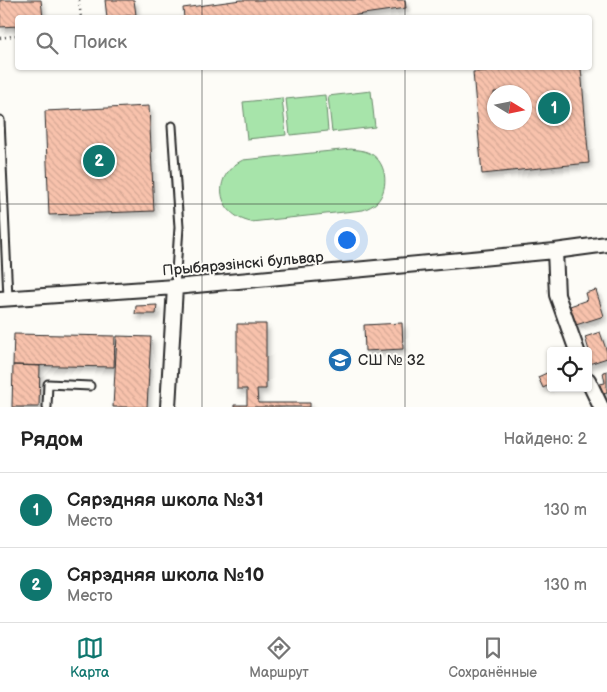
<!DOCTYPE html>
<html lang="ru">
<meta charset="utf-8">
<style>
body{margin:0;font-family:"Balsamiq Sans",sans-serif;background:#f6f6f6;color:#222}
.controls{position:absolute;right:15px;bottom:15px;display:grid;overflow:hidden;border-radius:5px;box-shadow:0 1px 4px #0004}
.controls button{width:45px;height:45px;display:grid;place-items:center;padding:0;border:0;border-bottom:1px solid #e0e0e0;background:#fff;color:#222;font:25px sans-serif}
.compass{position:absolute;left:487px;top:85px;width:45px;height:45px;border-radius:50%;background:#fff;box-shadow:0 1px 4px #0004;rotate:100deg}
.you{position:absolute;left:346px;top:239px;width:18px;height:18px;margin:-12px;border:4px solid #fff;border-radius:50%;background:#1a73e8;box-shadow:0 0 0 8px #1a73e833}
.badge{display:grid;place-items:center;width:32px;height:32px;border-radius:50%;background:#0f766e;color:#fff;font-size:16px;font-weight:700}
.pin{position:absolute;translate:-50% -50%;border:2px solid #fff;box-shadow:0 1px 5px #0006}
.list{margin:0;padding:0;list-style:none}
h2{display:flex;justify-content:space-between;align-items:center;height:65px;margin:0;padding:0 20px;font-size:21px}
h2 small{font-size:16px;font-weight:400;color:#767676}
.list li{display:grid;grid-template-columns:32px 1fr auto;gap:15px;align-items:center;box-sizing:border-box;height:75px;padding:0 20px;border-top:1px solid #e0e0e0}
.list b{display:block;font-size:19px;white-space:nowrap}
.list p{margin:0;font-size:16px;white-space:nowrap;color:#767676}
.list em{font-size:16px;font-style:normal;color:#767676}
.icon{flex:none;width:28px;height:28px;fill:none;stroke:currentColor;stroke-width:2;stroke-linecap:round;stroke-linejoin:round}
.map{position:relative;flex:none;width:607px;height:407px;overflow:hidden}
.search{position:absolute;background:#fff;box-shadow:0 1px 4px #0004;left:15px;right:15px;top:15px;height:55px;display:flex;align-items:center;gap:12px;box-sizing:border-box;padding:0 18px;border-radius:5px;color:#767676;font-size:19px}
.sheet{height:215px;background:#fff}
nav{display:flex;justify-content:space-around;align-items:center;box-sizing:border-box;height:70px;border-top:1px solid #e0e0e0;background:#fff;font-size:14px;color:#767676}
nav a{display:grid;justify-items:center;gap:2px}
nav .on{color:#0f766e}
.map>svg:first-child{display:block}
</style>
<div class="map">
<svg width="607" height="407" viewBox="0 0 607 407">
<defs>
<pattern id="building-back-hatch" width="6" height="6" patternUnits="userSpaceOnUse" patternTransform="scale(1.25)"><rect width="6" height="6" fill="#f8c2ac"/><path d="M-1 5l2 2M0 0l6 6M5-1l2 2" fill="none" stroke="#d5a794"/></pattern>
<filter id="shadow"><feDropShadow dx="2.5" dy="4.5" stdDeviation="2.5" flood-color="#0004"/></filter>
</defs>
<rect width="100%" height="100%" fill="#fdfcf7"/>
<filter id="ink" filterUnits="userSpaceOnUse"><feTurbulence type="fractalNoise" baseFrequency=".02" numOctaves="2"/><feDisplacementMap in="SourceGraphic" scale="10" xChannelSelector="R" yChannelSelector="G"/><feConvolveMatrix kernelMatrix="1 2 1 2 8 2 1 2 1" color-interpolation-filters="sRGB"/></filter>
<g filter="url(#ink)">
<path fill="#a7e4aa" stroke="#69886a" d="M371 91 375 127 332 132 328 96Z
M325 95 328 131 290 135 286 99Z
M282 98 286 135 247 139 243 102Z
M351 149C356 150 362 150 367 152 387 159 390 188 377 202 373 206 368 208 363 210L251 222C217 215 210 176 243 160Z"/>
<path fill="url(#building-back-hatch)" stroke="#2b2b2b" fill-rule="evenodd" filter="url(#shadow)" d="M0 0H41L43 18H18V26L0 27Z
M105 0H134L136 15 107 18Z
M241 0H405L406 8 335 18H184L183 8Z
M525 68H581L589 163 482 174 473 72ZM494 92H524V122H494Z
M149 106 154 211 49 215 45 111Z
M596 290 604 316 576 325 570 306 587 300 585 293Z
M157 305 156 314H135L136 306Z
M402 323 403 349 365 351 364 325Z
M237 324H266V389H257L258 403H310V407H234V405H247V389H237Z
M600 332 607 352V358L589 364 588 355 590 354 585 337Z
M14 334 115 336 114 367 13 365Z
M117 336 151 337 147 407H113Z
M13 365 40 366 39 407H12Z
M551 371V384L543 388 538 377Z
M607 371V393L602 394 600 384 605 383 603 372Z"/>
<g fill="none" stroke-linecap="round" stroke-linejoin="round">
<g stroke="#2b2b2b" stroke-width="11">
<path id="lane" d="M0 120 8 298
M172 126 179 227 175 287
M47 407 48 384 90 386"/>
</g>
<g stroke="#2b2b2b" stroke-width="18">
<path id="street" d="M555 251 557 295 577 351
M0 299 175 287 555 251 607 244
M588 380 601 407
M168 407 175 287"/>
</g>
<path stroke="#2b2b2b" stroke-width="2.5" stroke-dasharray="1 4" stroke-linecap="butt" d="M79 0 81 18
M0 38 18 35"/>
<use href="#lane" stroke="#fdfcf7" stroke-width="7"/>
<use href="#street" stroke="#fdfcf7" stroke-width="14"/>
</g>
</g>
<path fill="none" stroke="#2b2b2b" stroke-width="1" stroke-opacity="0.55" d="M202 0V18M405 0V18M202 68V407M405 68V407M0 204H607"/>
<defs>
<g id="school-disc" transform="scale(1.25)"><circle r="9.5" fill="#1f6fb2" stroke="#fdfcf7"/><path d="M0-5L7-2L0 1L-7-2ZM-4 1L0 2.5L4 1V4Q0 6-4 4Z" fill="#fff"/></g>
</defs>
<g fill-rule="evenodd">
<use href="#school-disc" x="340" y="360"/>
</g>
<g text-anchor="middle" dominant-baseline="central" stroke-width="4" stroke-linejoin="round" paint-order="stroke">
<g font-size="15" fill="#2b2b2b" stroke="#fdfcf7">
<text transform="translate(243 264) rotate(-5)">Прыбярэзінскі бульвар</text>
</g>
<g font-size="15" fill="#2b2b2b" stroke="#fdfcf7" text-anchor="start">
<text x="358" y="360">СШ № 32</text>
</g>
</g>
</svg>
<div class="controls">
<button><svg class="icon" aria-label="locate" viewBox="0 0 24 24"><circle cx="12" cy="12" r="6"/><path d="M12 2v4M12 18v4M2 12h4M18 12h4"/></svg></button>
</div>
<svg class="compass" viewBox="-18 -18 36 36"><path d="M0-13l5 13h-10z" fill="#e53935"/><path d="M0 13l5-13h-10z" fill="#767676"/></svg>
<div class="you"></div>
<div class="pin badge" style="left:554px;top:108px">1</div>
<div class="pin badge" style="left:99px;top:161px">2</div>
<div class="search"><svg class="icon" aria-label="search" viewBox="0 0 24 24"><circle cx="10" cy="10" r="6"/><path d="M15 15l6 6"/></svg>Поиск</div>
</div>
<section class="sheet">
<h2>Рядом<small>Найдено: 2</small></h2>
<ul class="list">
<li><span class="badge">1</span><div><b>Сярэдняя школа №31</b><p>Место</p></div><em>130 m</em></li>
<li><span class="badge">2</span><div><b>Сярэдняя школа №10</b><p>Место</p></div><em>130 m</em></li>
</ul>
</section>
<nav>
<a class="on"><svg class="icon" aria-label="map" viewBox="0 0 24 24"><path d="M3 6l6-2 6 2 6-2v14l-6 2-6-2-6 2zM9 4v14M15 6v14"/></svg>Карта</a>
<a><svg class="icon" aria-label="directions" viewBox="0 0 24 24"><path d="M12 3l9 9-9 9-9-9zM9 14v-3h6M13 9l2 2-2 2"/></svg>Маршрут</a>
<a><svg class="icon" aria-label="saved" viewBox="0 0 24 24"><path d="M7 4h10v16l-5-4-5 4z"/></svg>Сохранённые</a>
</nav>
